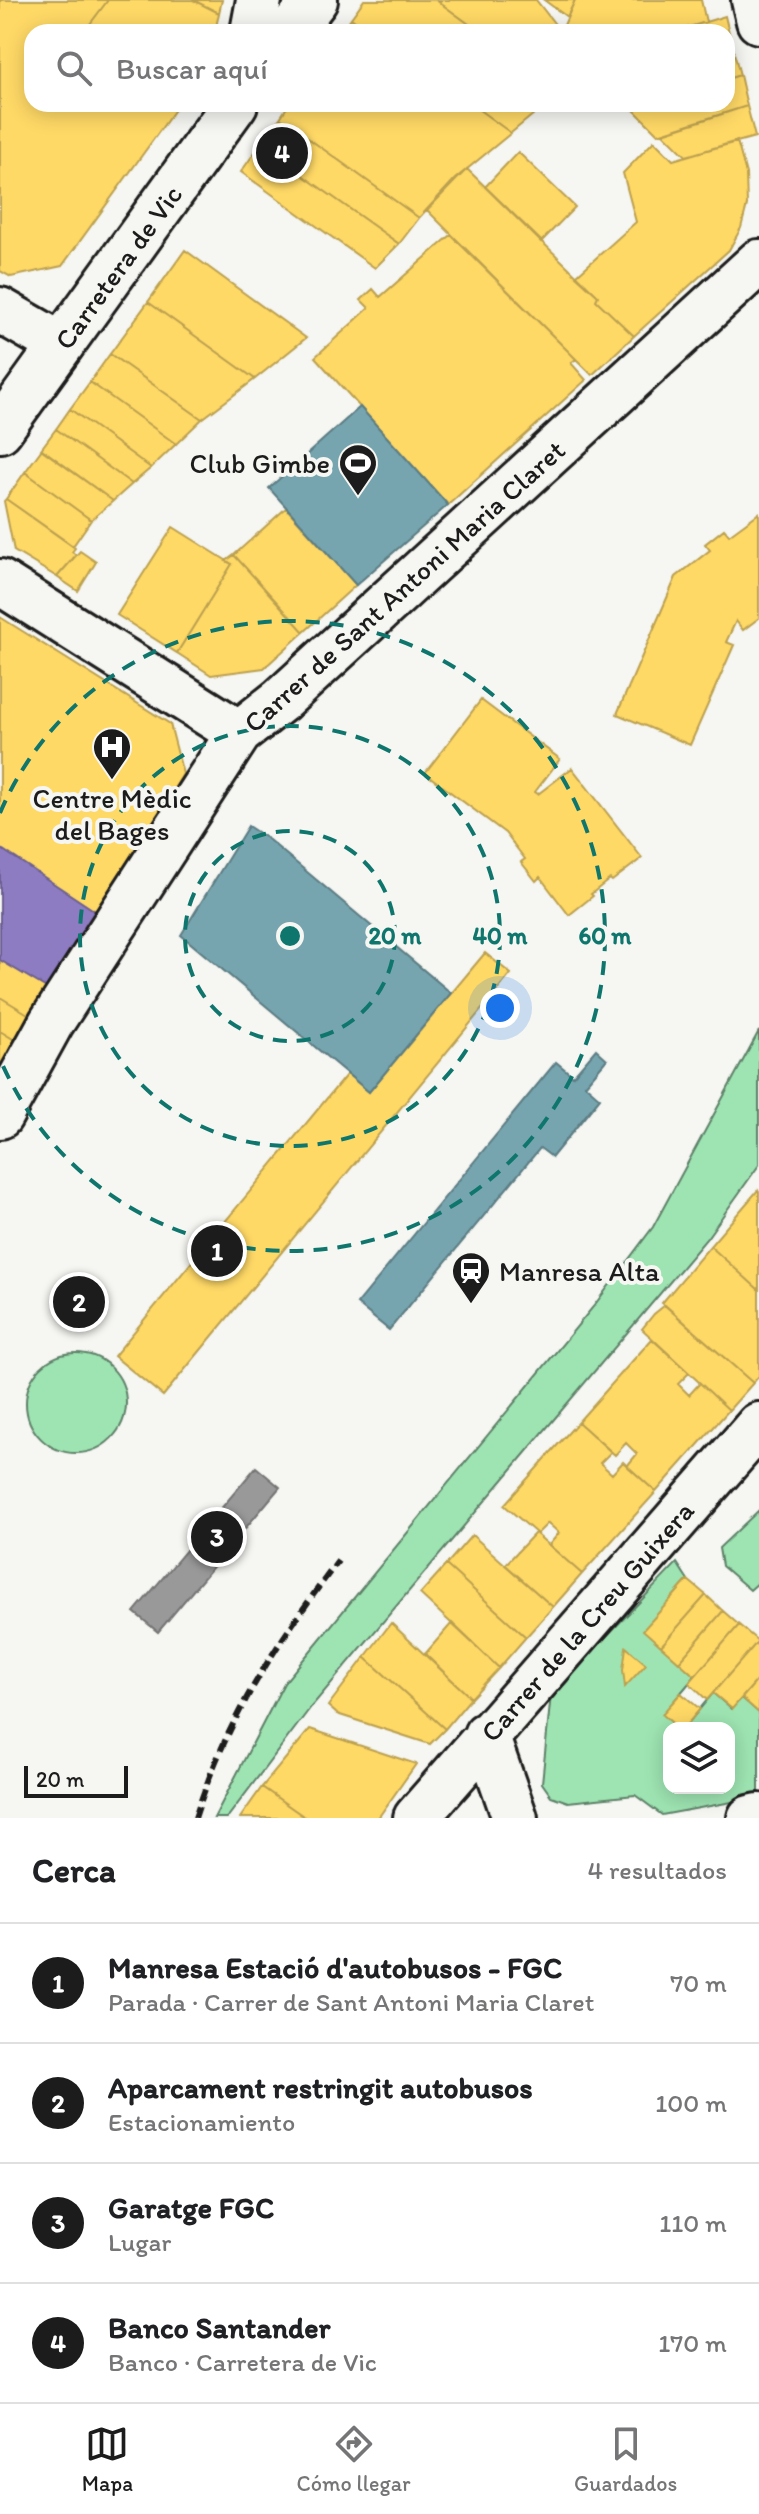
<!DOCTYPE html>
<html lang="es">
<meta charset="utf-8">
<style>
body{margin:0;font-family:Itim,sans-serif;background:#f6f6f6;color:#202124}
.controls{position:absolute;right:24px;bottom:24px;display:grid;overflow:hidden;border-radius:16px;box-shadow:0 4px 20px #0003}
.controls button{width:72px;height:72px;display:grid;place-items:center;padding:0;border:0;border-bottom:2px solid #e0e0e0;background:#fff;color:#202124;font:40px sans-serif}
.scale{position:absolute;left:24px;bottom:20px;width:104px;box-sizing:border-box;padding-left:8px;border:4px solid #1c1c1c;border-top:0;font-size:22px;line-height:28px;white-space:nowrap;color:#1c1c1c;-webkit-text-stroke:6px #f6f6f2;paint-order:stroke}
.you{position:absolute;left:500px;top:1008px;width:28px;height:28px;margin:-20px;border:6px solid #fff;border-radius:50%;background:#1a73e8;box-shadow:0 0 0 12px #1a73e833}
.badge{display:grid;place-items:center;width:52px;height:52px;border-radius:50%;background:#1c1c1c;color:#fff;font-size:26px;font-weight:700}
.pin{position:absolute;translate:-50% -50%;border:4px solid #fff;box-shadow:0 2px 8px #0006}
.list{margin:0;padding:0;list-style:none}
h2{display:flex;justify-content:space-between;align-items:center;height:104px;margin:0;padding:0 32px;font-size:34px}
h2 small{font-size:26px;font-weight:400;color:#757577}
.list li{display:grid;grid-template-columns:52px 1fr auto;gap:24px;align-items:center;box-sizing:border-box;height:120px;padding:0 32px;border-top:2px solid #e0e0e0}
.list b{display:block;font-size:30px;white-space:nowrap}
.list p{margin:0;font-size:26px;white-space:nowrap;color:#757577}
.list em{font-size:26px;font-style:normal;color:#757577}
.icon{flex:none;width:44px;height:44px;fill:none;stroke:currentColor;stroke-width:2;stroke-linecap:round;stroke-linejoin:round}
.map{position:relative;flex:none;width:759px;height:1818px;overflow:hidden}
.search{position:absolute;background:#fff;box-shadow:0 4px 20px #0003;left:24px;right:24px;top:24px;height:88px;display:flex;align-items:center;gap:20px;box-sizing:border-box;padding:0 28px;border-radius:24px;color:#757577;font-size:30px}
.sheet{height:584px;background:#fff}
nav{display:flex;justify-content:space-around;align-items:center;box-sizing:border-box;height:112px;border-top:2px solid #e0e0e0;background:#fff;font-size:22px;color:#757577}
nav a{display:grid;justify-items:center;gap:4px}
nav .on{color:#1c1c1c}
.map>svg:first-child{display:block}
</style>
<div class="map">
<svg width="759" height="1818" viewBox="0 0 759 1818">
<rect width="100%" height="100%" fill="#f6f6f2"/>
<filter id="ink" filterUnits="userSpaceOnUse"><feTurbulence type="fractalNoise" baseFrequency=".0125" numOctaves="2"/><feDisplacementMap in="SourceGraphic" scale="16" xChannelSelector="R" yChannelSelector="G"/><feConvolveMatrix kernelMatrix="1 2 1 2 8 2 1 2 1" color-interpolation-filters="sRGB"/></filter>
<g filter="url(#ink)">
<path fill="#9ee4b2" stroke="#5d8067" stroke-width="2" d="M759 1031V1165L707 1238 311 1707 227 1818H214L284 1683 593 1307 653 1227Z
M26 1403a50 50 0 1 1 100 0a50 50 0 1 1-100 0Z
M759 1510V1582L750 1590 722 1566 719 1548Z
M677 1563 688 1580 644 1630 695 1676 663 1714 678 1728H669V1788H729V1728H684L713 1693 731 1709 742 1698 759 1713V1797L662 1815 635 1795 568 1802 551 1796 542 1783 551 1694Z"/>
<path fill="#ffd966" stroke="#bba050" stroke-width="2" d="M0 0H108L90 24 101 32H32V104H179L62 266 11 277 0 271Z
M108 0H193L219 13 215 32H101L90 24Z
M193 0H222L219 13Z
M364 0H436L480 32H370L351 18Z
M436 0H536L561 32H480Z
M544 0H575L567 17Z
M575 0H701L706 22 673 32H561Z
M725 16 732 45 727 46V32H673Z
M351 18 370 32H341Z
M732 45 740 75 727 79V46Z
M740 75 747 106 658 134 633 109 649 104H727V79Z
M289 104H471L511 133 455 179 419 218 280 118Z
M471 104H546L511 133Z
M747 106 755 137 686 156 663 133Z
M280 118 419 218 399 244 260 145Z
M654 141 673 160 737 141 746 174 747 205 741 228 729 250 634 336 596 300 598 296 576 276 636 222 623 173Z
M260 145 399 244 375 268 241 172Z
M518 152 575 207 541 242 485 187Z
M467 169 598 296 596 300 634 336 592 375 427 210Z
M451 235 576 359 571 363 586 380 448 505 315 357 369 308 361 300 373 289 380 297Z
M185 250 244 293 306 338 255 379 148 302Z
M148 302 255 379 202 419 110 354Z
M110 354 202 419 176 444 90 382Z
M90 382 176 444 151 468 70 409Z
M70 409 151 468 132 484 56 429Z
M56 429 132 484 113 501 41 449Z
M42 449 113 501 91 520 25 472Z
M25 472 91 520 73 546 6 499Z
M6 499 75 548 72 552 76 555 57 577 14 551 4 501Z
M286 508 356 585 304 632 234 555Z
M759 513V618L743 630 736 621 726 642 734 645 690 745 617 714 676 577 710 550 705 544 724 529 729 535Z
M173 527 232 564 177 653 117 615Z
M80 551 96 562 78 591 57 577Z
M234 555 304 632 264 668 211 675 177 653 232 564 226 561Z
M0 617 170 724 183 774 98 913 0 848Z
M481 700 560 759 535 792 538 794 572 768 642 858 612 881 610 879 591 894 593 896 569 915 540 877 536 881 521 862 525 859 505 833 425 773Z
M485 953 511 974 163 1396 114 1356 347 1074 369 1092Z
M0 960 50 990 33 1017 0 997Z
M0 997 33 1017 18 1042 0 1031Z
M0 1031 18 1042 2 1068 0 1066Z
M758 1190 759 1191V1290L710 1246Z
M710 1246 759 1290V1376L753 1383 662 1303Z
M665 1305 753 1383 729 1410 642 1329 654 1314Z
M652 1339 689 1373 678 1384 689 1395 700 1383 729 1410 656 1492 627 1466 637 1454 626 1443 615 1455 578 1422Z
M578 1422 611 1452 600 1463 612 1474 623 1462 656 1492 582 1574 549 1545 559 1533 548 1523 537 1534 504 1505Z
M535 1533 582 1574 553 1607 505 1565Z
M472 1535 553 1607 526 1637 446 1565Z
M446 1565 526 1637 499 1668 420 1594Z
M688 1580 706 1595 661 1646 643 1630Z
M706 1595 723 1611 679 1662 661 1646Z
M723 1611 739 1625 695 1676 679 1662Z
M391 1623 471 1698 445 1729 365 1657Z
M452 1623 499 1668 471 1698 425 1654Z
M739 1625 758 1641 707 1700 689 1683Z
M758 1641 759 1678 732 1709 713 1693Z
M626 1647 646 1664 625 1687 623 1670Z
M365 1657 445 1729 430 1744 337 1714 328 1706Z
M759 1678V1713L742 1698Z
M681 1693 700 1709 684 1728H678L662 1714Z
M310 1729 416 1764 378 1818H306L262 1787Z
M262 1787 306 1818H240Z"/>
<path fill="#8e7cc3" stroke="#6c5f91" stroke-width="2" d="M0 848 98 913 50 990 0 960Z"/>
<path fill="#76a5af" stroke="#5b7c83" stroke-width="2" d="M360 407 448 505 356 585 269 488Z
M248 826 269 840 451 993 369 1092 181 935Z
M596 1049 607 1059 585 1085 600 1098 552 1157 540 1148 389 1330 357 1304 556 1062 573 1076Z"/>
<path fill="#999" stroke="#747474" stroke-width="2" d="M256 1467 280 1487 158 1632 134 1612Z"/>
<g fill="none" stroke-linecap="round" stroke-linejoin="round">
<g stroke="#1c1c1c" stroke-width="50">
<path id="minor" d="M754 0 759 21
M253 32 259 0
M0 310 61 345
M0 582 239 733
M0 1116 51 1023 239 733 281 700 759 262
M486 1735 515 1818
M416 1818 759 1425
M750 1818 759 1816"/>
</g>
<g stroke="#1c1c1c" stroke-width="50">
<path id="major" d="M290 32 315 0
M0 430 235 104"/>
</g>
<use href="#minor" stroke="#f6f6f2" stroke-width="44"/>
<use href="#major" stroke="#f6f6f2" stroke-width="44"/>
<path stroke="#1c1c1c" stroke-width="6" stroke-dasharray="12 6" stroke-linecap="butt" d="M195 1818C228 1716 274 1647 338 1561"/>
</g>
</g>
<g fill="none" stroke="#0f766e" stroke-width="4" stroke-dasharray="14 10">
<circle cx="290" cy="936" r="105"/>
<circle cx="290" cy="936" r="210"/>
<path d="M0 813A315 315 0 1 1 0 1059"/>
</g>
<defs>
<g id="stadium-pin" transform="scale(2)"><path d="M0 17L-7.5 6A9.5 9.5 0 1 1 7.5 6Z" fill="#1c1c1c" stroke="#f6f6f2"/><path d="M0-5a6.5 5 0 1 0 0 10a6.5 5 0 1 0 0-10ZM-3.5-1.8h7v3.6h-7Z" fill="#fff"/></g>
<g id="hospital-pin" transform="scale(2)"><path d="M0 17L-7.5 6A9.5 9.5 0 1 1 7.5 6Z" fill="#1c1c1c" stroke="#f6f6f2"/><path d="M-5-5h3v3.5h4V-5h3V5h-3V1.5h-4V5h-3Z" fill="#fff"/></g>
<g id="station-pin" transform="scale(2)"><path d="M0 17L-7.5 6A9.5 9.5 0 1 1 7.5 6Z" fill="#1c1c1c" stroke="#f6f6f2"/><path d="M-3-6H3Q5-6 5-4V2Q5 4 3 4L4.5 6H3L1.5 4h-3L-3 6H-4.5L-3 4Q-5 4-5 2V-4Q-5-6-3-6ZM-3.5-4v3h7v-3ZM-3.5 1v1.5H-2V1ZM2 1v1.5H3.5V1Z" fill="#fff"/></g>
</defs>
<g fill-rule="evenodd">
<use href="#stadium-pin" x="358" y="463"/>
<use href="#hospital-pin" x="112" y="747"/>
<use href="#station-pin" x="471" y="1271"/>
</g>
<g text-anchor="middle" dominant-baseline="central" stroke-width="8" stroke-linejoin="round" paint-order="stroke">
<g font-size="28" fill="#1c1c1c" stroke="#f6f6f2">
<text transform="translate(118 267) rotate(-54)">Carretera de Vic</text>
<text transform="translate(404 586) rotate(-42)">Carrer de Sant Antoni Maria Claret</text>
<text transform="translate(587 1621) rotate(-49)">Carrer de la Creu Guixera</text>
</g>
<g font-size="28" fill="#1c1c1c" stroke="#f6f6f2" text-anchor="end">
<text x="330" y="463">Club Gimbe</text>
<text x="112" y="798" text-anchor="middle">Centre Mèdic<tspan x="112" dy="32">del Bages</tspan></text>
<text x="499" y="1271" text-anchor="start">Manresa Alta</text>
</g>
</g>
<circle cx="290" cy="936" r="12" fill="#0f766e" stroke="#f6f6f2" stroke-width="4"/>
<g font-size="24" text-anchor="middle" font-weight="bold" fill="#0f766e" stroke="#f6f6f2" stroke-width="8" stroke-linejoin="round" paint-order="stroke">
<text x="395" y="944">20 m</text>
<text x="500" y="944">40 m</text>
<text x="605" y="944">60 m</text>
</g>
</svg>
<div class="controls">
<button><svg class="icon" aria-label="layers" viewBox="0 0 24 24"><path d="M12 4l9 5-9 5-9-5zM3 14l9 5 9-5"/></svg></button>
</div>
<div class="scale">20 m</div>
<div class="you"></div>
<div class="pin badge" style="left:217px;top:1251px">1</div>
<div class="pin badge" style="left:79px;top:1302px">2</div>
<div class="pin badge" style="left:217px;top:1537px">3</div>
<div class="pin badge" style="left:282px;top:153px">4</div>
<div class="search"><svg class="icon" aria-label="search" viewBox="0 0 24 24"><circle cx="10" cy="10" r="6"/><path d="M15 15l6 6"/></svg>Buscar aquí</div>
</div>
<section class="sheet">
<h2>Cerca<small>4 resultados</small></h2>
<ul class="list">
<li><span class="badge">1</span><div><b>Manresa Estació d'autobusos - FGC</b><p>Parada · Carrer de Sant Antoni Maria Claret</p></div><em>70 m</em></li>
<li><span class="badge">2</span><div><b>Aparcament restringit autobusos</b><p>Estacionamiento</p></div><em>100 m</em></li>
<li><span class="badge">3</span><div><b>Garatge FGC</b><p>Lugar</p></div><em>110 m</em></li>
<li><span class="badge">4</span><div><b>Banco Santander</b><p>Banco · Carretera de Vic</p></div><em>170 m</em></li>
</ul>
</section>
<nav>
<a class="on"><svg class="icon" aria-label="map" viewBox="0 0 24 24"><path d="M3 6l6-2 6 2 6-2v14l-6 2-6-2-6 2zM9 4v14M15 6v14"/></svg>Mapa</a>
<a><svg class="icon" aria-label="directions" viewBox="0 0 24 24"><path d="M12 3l9 9-9 9-9-9zM9 14v-3h6M13 9l2 2-2 2"/></svg>Cómo llegar</a>
<a><svg class="icon" aria-label="saved" viewBox="0 0 24 24"><path d="M7 4h10v16l-5-4-5 4z"/></svg>Guardados</a>
</nav>
